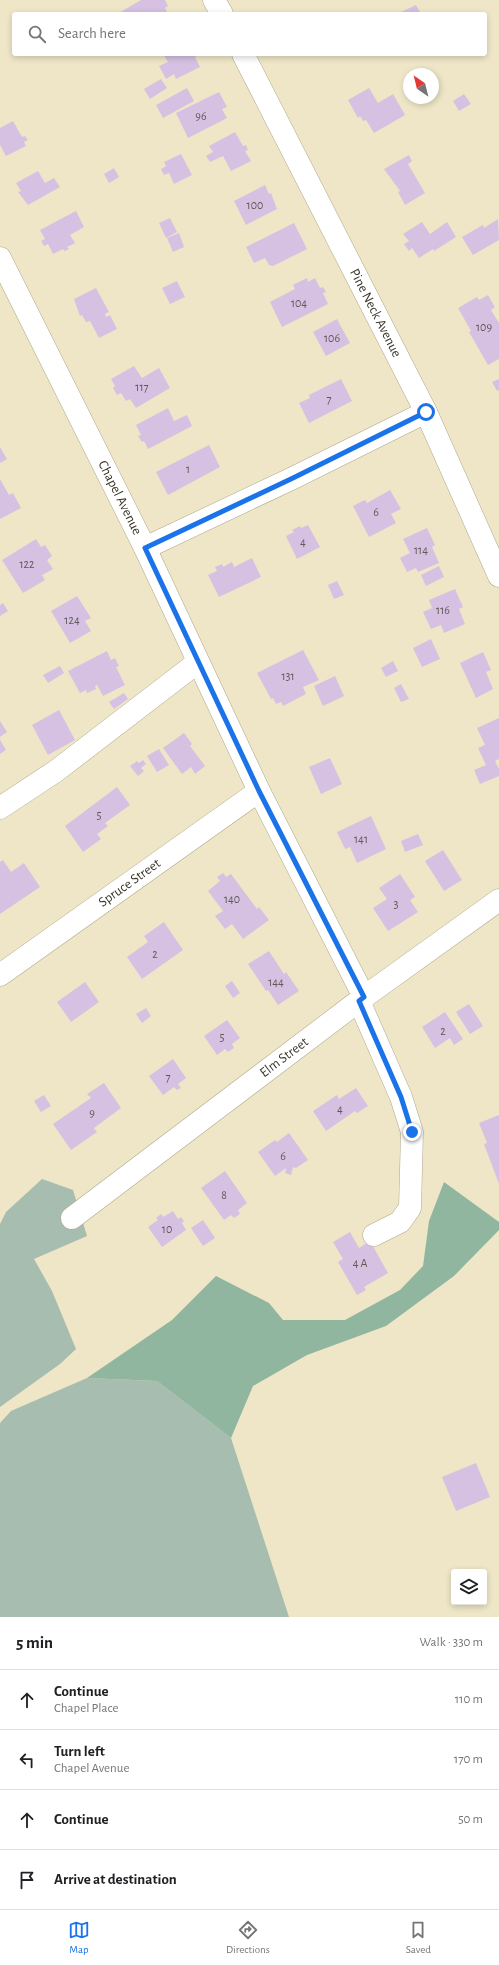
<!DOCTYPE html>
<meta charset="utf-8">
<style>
body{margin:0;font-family:"Alegreya Sans",sans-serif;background:#f6f6f6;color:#202124}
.controls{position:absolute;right:12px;bottom:12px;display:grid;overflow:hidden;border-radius:4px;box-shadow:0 2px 6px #0003}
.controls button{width:36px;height:36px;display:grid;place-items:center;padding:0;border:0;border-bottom:1px solid #e0e0e0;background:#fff;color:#202124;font:20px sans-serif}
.compass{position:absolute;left:403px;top:68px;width:36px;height:36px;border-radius:50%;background:#fff;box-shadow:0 2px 6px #0003;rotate:325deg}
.stop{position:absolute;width:12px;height:12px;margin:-9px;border:3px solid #1a73e8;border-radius:50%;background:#fff}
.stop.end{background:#1a73e8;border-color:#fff;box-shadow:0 1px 4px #0008}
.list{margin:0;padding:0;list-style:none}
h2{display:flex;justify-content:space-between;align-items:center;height:52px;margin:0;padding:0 16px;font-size:17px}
h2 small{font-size:13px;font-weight:400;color:#757577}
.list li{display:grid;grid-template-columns:26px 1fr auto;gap:12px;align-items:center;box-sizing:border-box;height:60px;padding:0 16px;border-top:1px solid #e0e0e0}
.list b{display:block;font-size:15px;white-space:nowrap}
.list p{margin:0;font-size:13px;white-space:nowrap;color:#757577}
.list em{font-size:13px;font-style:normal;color:#757577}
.icon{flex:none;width:22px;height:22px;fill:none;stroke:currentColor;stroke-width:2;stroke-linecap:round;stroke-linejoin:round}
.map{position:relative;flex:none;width:499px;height:1617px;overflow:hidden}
.search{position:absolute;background:#fff;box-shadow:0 2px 6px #0003;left:12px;right:12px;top:12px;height:44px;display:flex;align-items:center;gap:10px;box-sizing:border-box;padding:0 14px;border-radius:4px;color:#757577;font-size:15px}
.sheet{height:292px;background:#fff}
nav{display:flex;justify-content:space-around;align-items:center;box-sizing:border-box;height:56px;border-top:1px solid #e0e0e0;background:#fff;font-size:11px;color:#757577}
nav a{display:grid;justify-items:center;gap:2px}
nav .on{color:#1a73e8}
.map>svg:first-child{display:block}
</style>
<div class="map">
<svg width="499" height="1617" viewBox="0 0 499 1617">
<rect width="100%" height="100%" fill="#eee6c7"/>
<path fill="#a6bdaf" d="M42 1179 73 1190 87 1236 34 1259 52 1291 76 1349 60 1364 0 1407V1224L6 1212Z
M87 1378 157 1381 231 1438 289 1617H0V1423L11 1411Z"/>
<path fill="#90b6a0" d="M444 1182 499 1222V1230L454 1276 386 1326 307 1355 253 1386 231 1438 157 1381 87 1378 172 1320 216 1276 269 1303 283 1320H345L400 1290 423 1266 429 1221Z"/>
<path fill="#d6c1e3" d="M141 0H165L168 6 165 8 168 14H117Z
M416 5 421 14H397Z
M163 54H201L195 57 200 67 176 79 174 74 166 79 159 66 168 62Z
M161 79 167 88 150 99 144 89Z
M187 88 194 101 163 118 156 105Z
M369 88 378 103 393 94 405 115 374 133 366 120 363 121 360 116 358 118 348 100Z
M219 92 227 107 222 109 227 118 188 138 176 113Z
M464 94 471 104 459 111 453 101Z
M13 121 22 137 25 136 28 140 24 142 26 146 6 156 0 145V128Z
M235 132 243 146 246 145 248 150 245 151 251 161 231 171 223 156 210 162 206 156 213 152 209 146Z
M181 154 192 175 174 184 169 173 164 175 161 169 166 166 164 162Z
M409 155 412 161 408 164 425 193 405 205 398 192 400 191 384 169Z
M114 168 119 177 109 183 104 174Z
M38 171 45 183 54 178 60 187 28 205 18 192 21 191 16 183Z
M265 185 269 194 271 193 277 209 246 225 234 201Z
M76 211 84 227 70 235 75 243 67 247 69 249 64 251 63 249 53 254 48 244 44 246 41 241 45 239 40 230Z
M170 218 177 232 166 238 159 223Z
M498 219 499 240 473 255 462 237 483 225 484 228Z
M422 222 430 234 447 222 456 237 434 251 433 249 419 258 412 248 409 251 404 244 409 241 403 234Z
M294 223 307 249 273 266 269 265 265 258 254 263 246 247Z
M179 233 184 247 173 252 167 238Z
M307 278 308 282 315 278 320 288 323 287 326 292 323 293 328 304 282 327 270 302 295 289 293 285Z
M177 281 185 297 170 304 162 288Z
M96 288 109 312 105 314 106 317 110 315 117 329 99 338 90 321 86 322 82 315 80 316 74 299Z
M488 295 495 307 491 310 499 323V359L488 365 469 332 471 331 458 308 477 297 479 300Z
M337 319 350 343 326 356 313 332Z
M134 366 142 378 159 368 170 388 136 408 130 399 126 401 121 393 117 395 113 388 115 386 111 379Z
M341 379 352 401 309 423 299 403 310 398 309 395Z
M499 379V390L497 391 492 382Z
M168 408 174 421 187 415 192 426 148 449 144 441 142 442 138 436 141 435 136 425Z
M209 445 220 467 168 495 156 472Z
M0 447 7 459 0 463Z
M0 479 9 495 13 493 21 508 0 519Z
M390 490 401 509 391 514 396 523 369 537 353 506 365 500 367 503Z
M308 525 320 547 297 559 286 536 294 532 292 530 300 526 301 528Z
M427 528 435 545 432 547 439 563 418 572 416 568 407 572 400 558 410 553 403 539Z
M36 539 41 547 45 545 52 556 47 560 53 569 42 575 45 580 23 593 2 560Z
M252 558 261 577 219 597 208 575 217 571 215 567 222 564 223 567 232 562 234 567Z
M439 566 444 577 426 586 421 575Z
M337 581 344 595 334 599 328 585Z
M455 589 463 607 459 609 465 624 444 633 441 625 431 629 423 612 432 608 429 600Z
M77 596 91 618 85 621 91 631 70 643 51 611Z
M3 603 8 611 0 616V605Z
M431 639 440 659 422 667 413 648Z
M303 650 319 680 303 687 306 694 283 706 281 702 276 704 273 698 271 699 257 673Z
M107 651 111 660 115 658 119 666 116 667 125 685 103 696 97 685 95 686 96 689 87 693 86 690 80 693 68 671Z
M483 652 491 670 486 672 493 689 476 698 460 663Z
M393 661 398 671 386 677 381 668Z
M60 666 64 673 48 683 43 675Z
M335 676 344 696 323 706 314 686Z
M401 684 409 699 401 702 394 688Z
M124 693 128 699 114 709 109 702Z
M59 710 75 740 48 755 32 725Z
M499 718V759L495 761 499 769V776L480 784 474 770 486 765 478 748 485 745 477 728Z
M0 721 7 732 0 737Z
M184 733 192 744 190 746 205 766 195 774 191 767 182 774 163 748Z
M0 740 6 750 0 754Z
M159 749 169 765 157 772 147 756Z
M330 758 342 784 321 794 309 767Z
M143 760 146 764 141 768 144 771 138 776 130 766 137 761 139 763Z
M117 787 130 805 105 823 108 826 97 834 101 839 83 852 65 826Z
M371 816 386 849 357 863 350 847 345 849 337 832Z
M418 834 423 845 405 852 401 841Z
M443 850 462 880 444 891 425 861Z
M3 860 11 872 24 863 40 887 0 914V862Z
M223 873 226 877 231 874 257 909 259 907 269 920 243 939 232 924 225 929 215 916 223 911 208 891 220 881 217 877Z
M400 874 415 897 410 900 418 912 388 931 373 908 387 899 379 888Z
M164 922 183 950 142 979 127 957 148 942 144 936Z
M269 951 284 974 286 972 299 991 278 1005 268 990 266 991 248 964Z
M232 981 240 993 233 998 225 986Z
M85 982 99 1002 71 1022 57 1002Z
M469 1004 483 1026 470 1034 456 1012Z
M146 1008 151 1016 142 1023 136 1014Z
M445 1012 463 1039 454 1045 450 1038 435 1048 422 1027Z
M227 1020 240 1038 232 1044 234 1048 228 1052 225 1049 217 1055 204 1036Z
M173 1059 186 1078 178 1084 181 1088 177 1090 174 1087 163 1095 149 1076Z
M104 1083 121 1108 94 1128 97 1132 71 1150 53 1124 91 1098 87 1094Z
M356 1088 368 1106 357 1113 355 1111 326 1131 313 1111 337 1095 339 1099Z
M44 1095 51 1106 41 1112 34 1101Z
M499 1115V1184L484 1144 487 1143 479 1123Z
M289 1133 308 1160 296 1168 293 1167 291 1175 285 1173 286 1168 275 1176 258 1152 275 1140 277 1142Z
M225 1171 247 1203 238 1210 240 1214 234 1218 231 1215 224 1220 201 1188Z
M173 1211 178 1219 181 1217 184 1221 182 1223 186 1230 162 1247 148 1227 158 1220 156 1218 161 1214 163 1217Z
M203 1220 215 1238 203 1246 191 1228Z
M350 1232 359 1248 370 1241 388 1273 364 1287 366 1290 357 1295 338 1262 343 1259 333 1242Z
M476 1463 490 1497 456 1511 442 1477Z"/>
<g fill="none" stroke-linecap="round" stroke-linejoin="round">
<g stroke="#b0a88b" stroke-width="23">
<g id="minor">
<path d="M214 0 222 14"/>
<path id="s1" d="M243 54 426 412 499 576"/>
<path id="s2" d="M0 258 145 548 259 791 364 997"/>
<path d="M145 548 293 478 426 412"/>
<path d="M0 808 56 771 198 662"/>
<path id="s3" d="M0 975 259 791"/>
<path d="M359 1001 401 1097 412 1132 410 1208 400 1222 374 1235"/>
<path id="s4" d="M72 1218 364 997 499 900"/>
</g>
</g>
<use href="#minor" stroke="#fff" stroke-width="22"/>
</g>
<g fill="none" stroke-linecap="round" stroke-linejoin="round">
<path stroke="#1a73e8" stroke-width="5" d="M412 1132 401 1097 359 1001 364 997 259 791 145 548 293 478 426 412"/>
</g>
<g text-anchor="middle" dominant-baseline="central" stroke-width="3" stroke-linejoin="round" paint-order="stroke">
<g font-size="12" fill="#605958">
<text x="201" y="116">96</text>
<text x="255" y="205">100</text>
<text x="299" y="303">104</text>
<text x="484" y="327">109</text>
<text x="332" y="338">106</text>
<text x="142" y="387">117</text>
<text x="329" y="399">7</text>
<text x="188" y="469">1</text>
<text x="376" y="512">6</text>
<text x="303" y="542">4</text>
<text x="421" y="550">114</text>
<text x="27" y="564">122</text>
<text x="443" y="610">116</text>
<text x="72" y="620">124</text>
<text x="288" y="676">131</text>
<text x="99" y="815">5</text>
<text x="361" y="839">141</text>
<text x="232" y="899">140</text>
<text x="396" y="904">3</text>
<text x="155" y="954">2</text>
<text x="276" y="982">144</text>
<text x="443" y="1031">2</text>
<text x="222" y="1037">5</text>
<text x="168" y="1077">7</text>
<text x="340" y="1109">4</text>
<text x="92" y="1113">9</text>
<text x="283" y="1156">6</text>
<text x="224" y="1195">8</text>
<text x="167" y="1229">10</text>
<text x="360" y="1263">4 A</text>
</g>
<g font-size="14" fill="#39362a" stroke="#fcf4d4">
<text stroke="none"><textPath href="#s1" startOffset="291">Pine Neck Avenue</textPath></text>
<text stroke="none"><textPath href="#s2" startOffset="268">Chapel Avenue</textPath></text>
<text stroke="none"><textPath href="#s3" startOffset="159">Spruce Street</textPath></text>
<text stroke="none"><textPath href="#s4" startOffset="266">Elm Street</textPath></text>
</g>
</g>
</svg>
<div class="controls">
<button><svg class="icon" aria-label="layers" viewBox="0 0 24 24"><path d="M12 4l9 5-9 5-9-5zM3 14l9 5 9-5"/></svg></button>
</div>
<svg class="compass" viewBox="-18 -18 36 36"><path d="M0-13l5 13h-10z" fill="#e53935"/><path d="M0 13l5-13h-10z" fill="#757577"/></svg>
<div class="stop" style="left:426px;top:412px"></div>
<div class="stop end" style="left:412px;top:1132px"></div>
<div class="search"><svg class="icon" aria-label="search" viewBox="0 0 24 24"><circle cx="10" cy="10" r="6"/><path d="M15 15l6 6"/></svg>Search here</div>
</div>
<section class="sheet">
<h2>5 min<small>Walk · 330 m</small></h2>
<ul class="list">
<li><svg class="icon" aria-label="ahead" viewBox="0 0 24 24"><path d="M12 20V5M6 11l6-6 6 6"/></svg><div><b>Continue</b><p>Chapel Place</p></div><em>110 m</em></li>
<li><svg class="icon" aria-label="left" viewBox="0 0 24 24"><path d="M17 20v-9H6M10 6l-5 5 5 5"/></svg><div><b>Turn left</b><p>Chapel Avenue</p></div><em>170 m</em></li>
<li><svg class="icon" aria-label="ahead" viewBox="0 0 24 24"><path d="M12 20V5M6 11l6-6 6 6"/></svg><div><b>Continue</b></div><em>50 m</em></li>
<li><svg class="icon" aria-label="arrive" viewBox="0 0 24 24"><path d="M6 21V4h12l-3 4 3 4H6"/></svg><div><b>Arrive at destination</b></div></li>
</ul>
</section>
<nav>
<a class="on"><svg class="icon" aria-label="map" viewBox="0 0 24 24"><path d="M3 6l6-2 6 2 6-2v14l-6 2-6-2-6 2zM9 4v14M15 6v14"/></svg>Map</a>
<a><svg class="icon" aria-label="directions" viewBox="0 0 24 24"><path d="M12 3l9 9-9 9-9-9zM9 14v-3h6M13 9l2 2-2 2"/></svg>Directions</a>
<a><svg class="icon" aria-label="saved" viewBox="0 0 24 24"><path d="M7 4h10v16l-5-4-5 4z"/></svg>Saved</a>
</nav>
